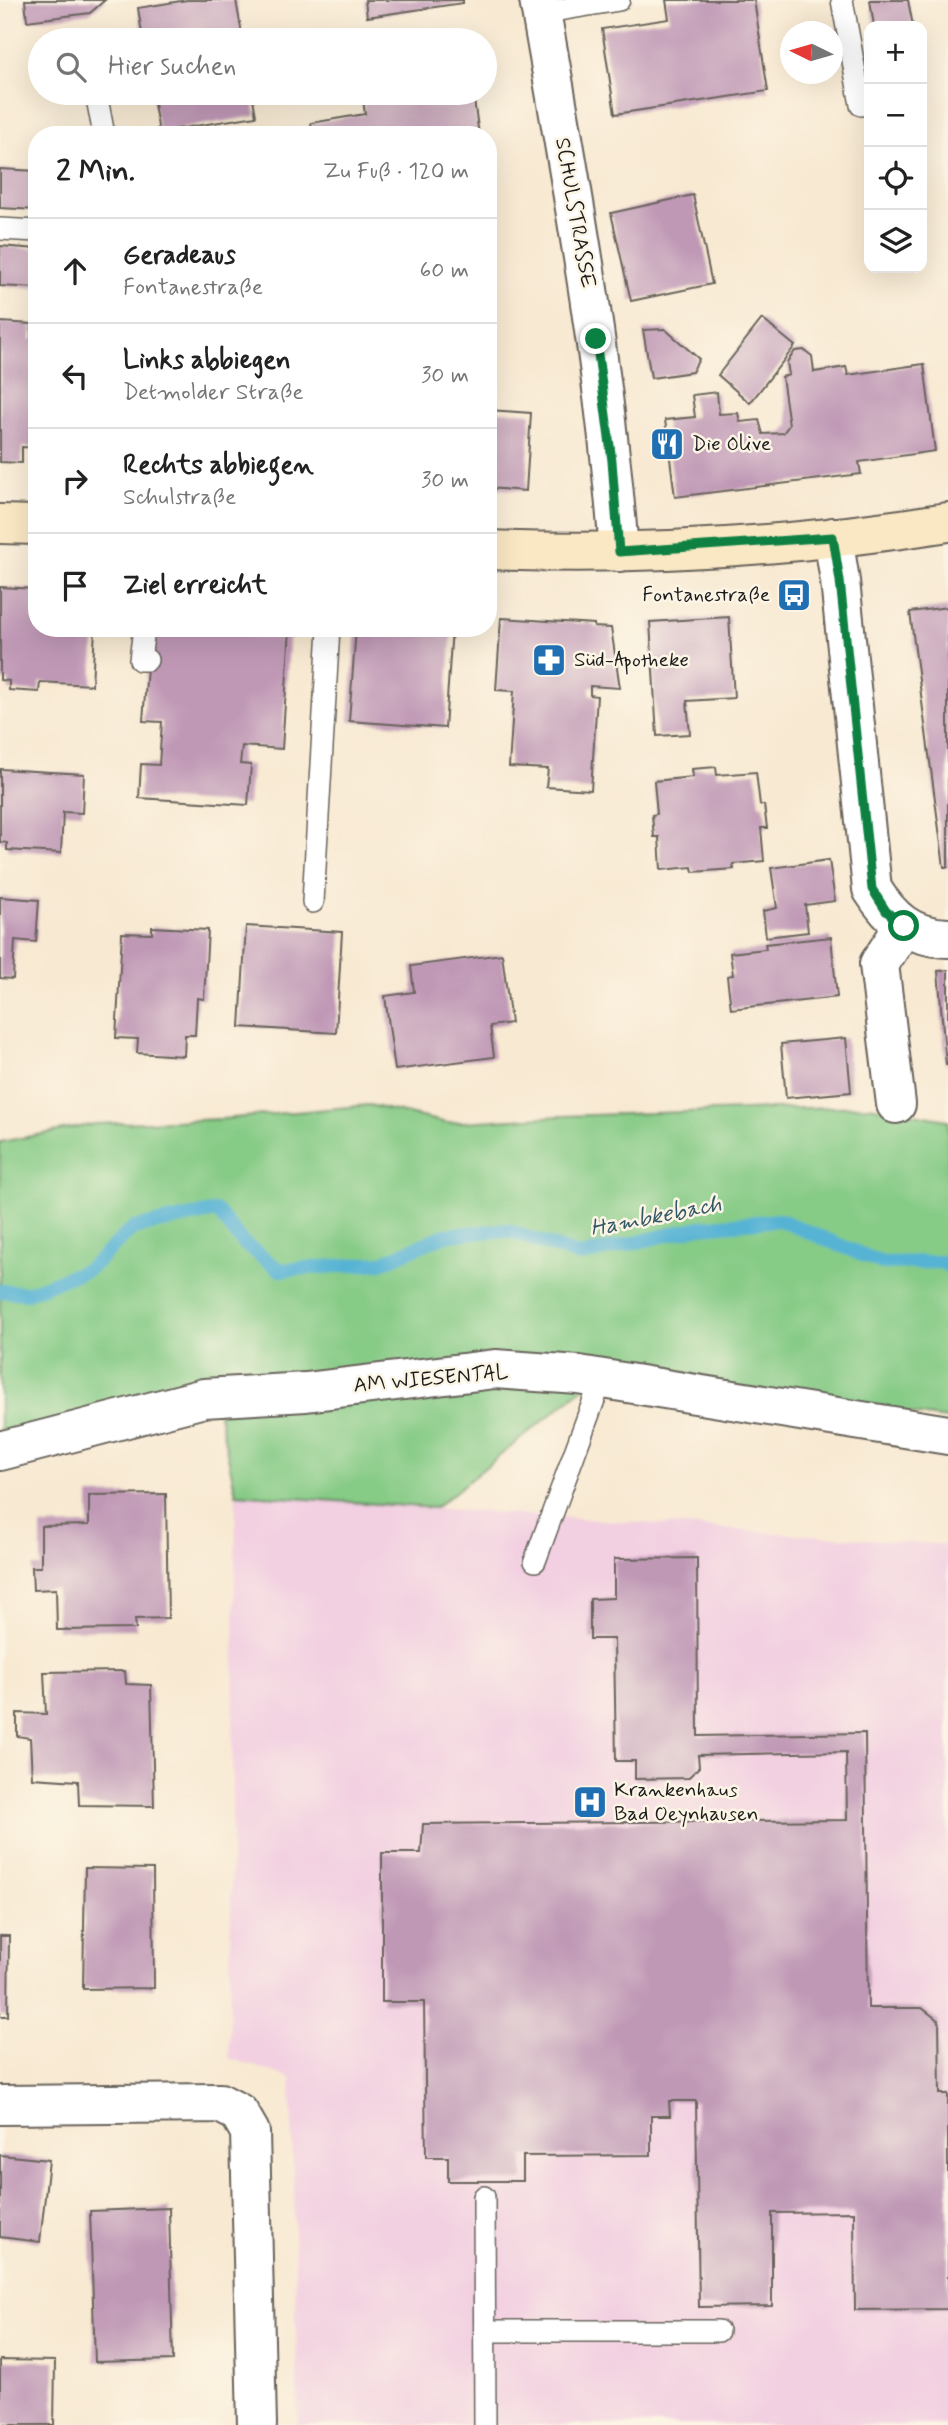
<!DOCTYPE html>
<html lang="de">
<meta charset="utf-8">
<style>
body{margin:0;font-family:Mynerve,sans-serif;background:#f6f6f6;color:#222}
.controls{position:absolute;right:21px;top:21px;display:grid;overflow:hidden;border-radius:14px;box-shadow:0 7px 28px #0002}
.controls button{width:63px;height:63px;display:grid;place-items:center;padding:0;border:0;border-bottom:2px solid #e0e0e0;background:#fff;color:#222;font:35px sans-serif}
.compass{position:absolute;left:780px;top:21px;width:63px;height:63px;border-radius:50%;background:#fff;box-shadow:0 7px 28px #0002;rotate:275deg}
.stop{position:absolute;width:21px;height:21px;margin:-16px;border:5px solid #0b8043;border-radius:50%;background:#fff}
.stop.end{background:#0b8043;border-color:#fff;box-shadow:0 2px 7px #0008}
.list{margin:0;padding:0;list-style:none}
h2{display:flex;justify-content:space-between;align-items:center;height:91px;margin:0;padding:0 28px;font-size:30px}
h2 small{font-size:23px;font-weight:400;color:#767676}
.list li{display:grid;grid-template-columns:46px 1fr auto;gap:21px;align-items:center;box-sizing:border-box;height:105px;padding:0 28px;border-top:2px solid #e0e0e0}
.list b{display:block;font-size:26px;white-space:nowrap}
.list p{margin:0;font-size:23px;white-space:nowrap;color:#767676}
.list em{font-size:23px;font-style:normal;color:#767676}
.icon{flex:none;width:38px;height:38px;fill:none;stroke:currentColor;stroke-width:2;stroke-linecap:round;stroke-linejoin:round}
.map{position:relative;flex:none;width:948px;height:2425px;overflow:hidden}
.search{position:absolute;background:#fff;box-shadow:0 7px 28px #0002;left:28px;top:28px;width:469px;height:77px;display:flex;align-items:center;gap:18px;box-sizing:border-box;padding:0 24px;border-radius:38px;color:#767676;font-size:26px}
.panel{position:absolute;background:#fff;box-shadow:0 7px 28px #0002;left:28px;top:126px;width:469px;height:511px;border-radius:28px}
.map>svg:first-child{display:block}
</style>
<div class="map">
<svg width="948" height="2425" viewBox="0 0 948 2425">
<rect width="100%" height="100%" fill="#fcf5e5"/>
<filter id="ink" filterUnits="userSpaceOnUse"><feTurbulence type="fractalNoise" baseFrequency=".0143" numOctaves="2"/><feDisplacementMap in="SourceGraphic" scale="14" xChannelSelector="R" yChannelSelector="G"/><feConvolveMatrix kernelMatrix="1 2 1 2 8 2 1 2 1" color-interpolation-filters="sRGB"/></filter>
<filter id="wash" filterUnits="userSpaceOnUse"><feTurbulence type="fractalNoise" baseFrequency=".00686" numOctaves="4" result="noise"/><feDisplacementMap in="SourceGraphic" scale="28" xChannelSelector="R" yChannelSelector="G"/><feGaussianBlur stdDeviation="1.57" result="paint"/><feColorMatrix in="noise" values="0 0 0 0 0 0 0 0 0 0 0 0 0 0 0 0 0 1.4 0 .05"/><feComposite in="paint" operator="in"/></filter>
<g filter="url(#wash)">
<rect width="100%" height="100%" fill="#f8e9d2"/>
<path fill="#f2cfe1" d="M236 1494 948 1545V2425H298L291 2078 229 2058Z"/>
<path fill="#86cb86" stroke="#517451" stroke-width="2" d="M369 1105 447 1123 562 1116 869 1106 948 1120V1419L602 1373 435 1508 236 1494 212 1381 0 1435V1142L95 1124 223 1119Z"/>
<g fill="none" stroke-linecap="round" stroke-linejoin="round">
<path stroke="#56b3d4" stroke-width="14" d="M0 1291 27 1293 89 1269 133 1228 217 1211 243 1243 280 1270 381 1263 445 1235 507 1230 580 1256 700 1227 780 1220 882 1263 941 1262 948 1266"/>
</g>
<g id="blocks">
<path fill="#bf98b6" d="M25 0H105L90 13 27 21Z
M187 0H236L243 40H143L138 8Z
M365 0H463V3L367 17Z
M666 0H754L768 91 615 114 602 29 669 19Z
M870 0H908L913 26H874Z
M152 93H252L256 116 159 132Z
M362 93H473L479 135H313L311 123 365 114Z
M0 169 37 171V210L0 208Z
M693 195 712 284 631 301 611 213Z
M0 246 37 249V288L0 286Z
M762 319 795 346 750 403 718 375Z
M0 322 32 324 31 340H37V448L22 447V463L0 462Z
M665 329 699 359 692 372 651 378 643 330Z
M804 350 812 356 814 372 846 367 848 375 924 364 935 451 859 462 861 474 675 497 665 420 695 417 692 395 717 392 719 414 738 413 740 422 759 420 763 434 783 433 789 425 782 377 789 375 787 362 795 351Z
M488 410 531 413 526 491 488 488Z
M0 587 37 589V628H95L92 685 40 682 39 692 9 690V681L0 680Z
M948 607V867H944L910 612Z
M729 617 734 698 687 701 690 734 657 736 650 622Z
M501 618 594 624V627L611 628 620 688 590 686V695L597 696 591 790 546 787 548 769 509 767 514 691 496 690Z
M150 628H290L282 749 242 746 240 764 251 765 248 805 139 798 141 764 159 765 162 722 143 721Z
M356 628H452L445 728 349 721Z
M716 767 717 775 756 772 760 805H764L767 828H761L764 861 733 864 734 869 693 872 692 867 661 870 659 837H654L652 815 657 814 654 781 693 777 692 769Z
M0 769 84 774 82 813 63 812 61 853 7 850V843L0 842Z
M829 860 835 901 805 905 808 932 766 937 763 911 777 908 771 868Z
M0 897 39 900 36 942 15 940 13 979 0 978Z
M246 926 342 932 336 1033 240 1027Z
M152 927 208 930 204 999 197 998 195 1035H185L184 1056 137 1053 138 1039 116 1038 122 933 152 934Z
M831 937 837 997 731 1009 727 976 733 975 730 953 766 949 765 944Z
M502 954 511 1023 490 1026 494 1057 395 1070 385 996 414 992 411 966Z
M948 970V1065H946L938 971Z
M846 1038 851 1092 786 1098 781 1044Z
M166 1494 168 1618 135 1619 136 1629 57 1630 56 1589 33 1590 32 1567H41V1526L89 1525V1495Z
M697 1558 698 1736 865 1733 868 2008H922L939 2021 940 2094H948V2309L855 2310 854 2212 772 2213V2306L699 2307 696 2101H669L670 2116H651V2155L523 2156V2181H448V2157H426L424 2002H382V1853H421L423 1824 847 1820 846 1752 698 1755 699 1767 688 1778 635 1779V1761H616L614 1639H590V1599L614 1598V1559Z
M125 1671 126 1684 151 1685 154 1806 79 1805 78 1781 32 1778 30 1738 17 1736V1713L46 1714 44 1672Z
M85 1868 153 1869 154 1988 83 1989Z
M0 1936H9L8 2016H0Z
M0 2155 49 2160 40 2242 0 2237Z
M169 2208 173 2360 95 2362 90 2211Z
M0 2360 55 2361 54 2425H0Z"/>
</g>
</g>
<g filter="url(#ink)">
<use href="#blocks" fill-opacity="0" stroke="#69645c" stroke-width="2"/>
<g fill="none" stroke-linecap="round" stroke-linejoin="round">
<g stroke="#69645c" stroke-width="24">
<path id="lane" d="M842 0 861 105
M541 13 619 0
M96 93 104 135
M0 229 37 231
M144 628 140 660H147
M313 902 329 628
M535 1561 602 1378
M484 2197 485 2425
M485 2331H718"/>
</g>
<g stroke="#69645c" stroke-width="42">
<path id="street" d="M539 0C571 183 605 366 619 552
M833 537 840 581 872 889C891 919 910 937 948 938
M896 1104 879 964 904 926
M0 1451 204 1398 306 1392 495 1369 579 1375 948 1435
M0 2105 220 2103 239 2113 250 2132 257 2425"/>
</g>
<g stroke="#69645c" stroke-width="42">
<path id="secondary" d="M0 524 37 525
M488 550C640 556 798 546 948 522"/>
</g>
<use href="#lane" stroke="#fff" stroke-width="21"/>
<use href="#street" stroke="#fff" stroke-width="38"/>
<use href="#secondary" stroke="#fae7c3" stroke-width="38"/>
</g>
</g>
<g fill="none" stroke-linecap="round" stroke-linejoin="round" filter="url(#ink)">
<path stroke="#0b8043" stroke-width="9" d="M596 339 612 461 619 552 833 537 840 581 872 889 886 911 904 926"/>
</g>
<defs>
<g id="restaurant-square" transform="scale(1.75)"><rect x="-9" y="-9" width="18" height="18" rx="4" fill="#1f6fb2" stroke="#fcf5e5"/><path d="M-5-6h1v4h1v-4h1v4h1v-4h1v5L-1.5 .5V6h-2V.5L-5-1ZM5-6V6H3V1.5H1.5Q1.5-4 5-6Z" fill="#fff"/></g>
<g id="bus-square" transform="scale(1.75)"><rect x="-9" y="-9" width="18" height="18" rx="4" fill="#1f6fb2" stroke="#fcf5e5"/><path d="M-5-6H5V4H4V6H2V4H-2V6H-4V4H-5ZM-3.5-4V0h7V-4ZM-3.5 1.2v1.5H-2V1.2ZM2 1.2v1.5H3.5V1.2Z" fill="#fff"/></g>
<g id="pharmacy-square" transform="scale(1.75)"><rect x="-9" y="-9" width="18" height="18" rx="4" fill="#1f6fb2" stroke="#fcf5e5"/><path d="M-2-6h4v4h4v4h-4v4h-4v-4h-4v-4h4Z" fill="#fff"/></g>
<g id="hospital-square" transform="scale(1.75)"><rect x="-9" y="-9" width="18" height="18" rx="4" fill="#1f6fb2" stroke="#fcf5e5"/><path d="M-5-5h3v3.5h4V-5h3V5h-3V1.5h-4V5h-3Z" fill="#fff"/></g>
</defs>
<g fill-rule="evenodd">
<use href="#restaurant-square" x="667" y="444"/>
<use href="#bus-square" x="794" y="595"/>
<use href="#pharmacy-square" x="549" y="660"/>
<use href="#hospital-square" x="590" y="1802"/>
</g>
<g text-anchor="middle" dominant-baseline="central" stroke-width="5" stroke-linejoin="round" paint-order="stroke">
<g font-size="21" fill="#1c1c1c" stroke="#fcf5e5">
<text transform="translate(575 213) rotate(80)">SCHULSTRASSE</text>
<text transform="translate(431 1379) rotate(-5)">AM WIESENTAL</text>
</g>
<g font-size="21" fill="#1c1c1c" stroke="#fcf5e5" text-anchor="start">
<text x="692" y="444">Die Olive</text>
<text x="770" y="595" text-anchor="end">Fontanestraße</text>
<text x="574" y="660">Süd-Apotheke</text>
<text x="614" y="1790">Krankenhaus<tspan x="614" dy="24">Bad Oeynhausen</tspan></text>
</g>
<g font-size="23" font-style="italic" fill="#335866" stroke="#fcf5e5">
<text transform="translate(656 1217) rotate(-11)">Hambkebach</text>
</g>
</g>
</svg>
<div class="controls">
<button>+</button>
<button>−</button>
<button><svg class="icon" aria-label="locate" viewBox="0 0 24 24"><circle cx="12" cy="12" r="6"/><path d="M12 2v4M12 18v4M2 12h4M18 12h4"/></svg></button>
<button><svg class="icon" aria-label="layers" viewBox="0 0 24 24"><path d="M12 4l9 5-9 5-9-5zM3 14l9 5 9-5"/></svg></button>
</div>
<svg class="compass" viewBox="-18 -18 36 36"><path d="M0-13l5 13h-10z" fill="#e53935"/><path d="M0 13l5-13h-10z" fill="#767676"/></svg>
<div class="stop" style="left:904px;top:926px"></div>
<div class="stop end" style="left:596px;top:339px"></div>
<div class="search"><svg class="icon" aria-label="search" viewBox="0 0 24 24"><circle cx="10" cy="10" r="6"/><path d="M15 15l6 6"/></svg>Hier suchen</div>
<section class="panel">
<h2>2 Min.<small>Zu Fuß · 120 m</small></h2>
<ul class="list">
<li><svg class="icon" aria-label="ahead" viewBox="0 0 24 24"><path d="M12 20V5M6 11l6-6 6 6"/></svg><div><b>Geradeaus</b><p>Fontanestraße</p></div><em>60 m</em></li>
<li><svg class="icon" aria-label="left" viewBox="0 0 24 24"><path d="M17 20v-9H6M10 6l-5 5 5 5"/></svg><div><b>Links abbiegen</b><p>Detmolder Straße</p></div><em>30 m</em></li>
<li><svg class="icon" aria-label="right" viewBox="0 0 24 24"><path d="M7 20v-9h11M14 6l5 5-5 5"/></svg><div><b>Rechts abbiegen</b><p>Schulstraße</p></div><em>30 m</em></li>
<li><svg class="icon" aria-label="arrive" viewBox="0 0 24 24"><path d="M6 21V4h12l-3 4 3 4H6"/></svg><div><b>Ziel erreicht</b></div></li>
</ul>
</section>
</div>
